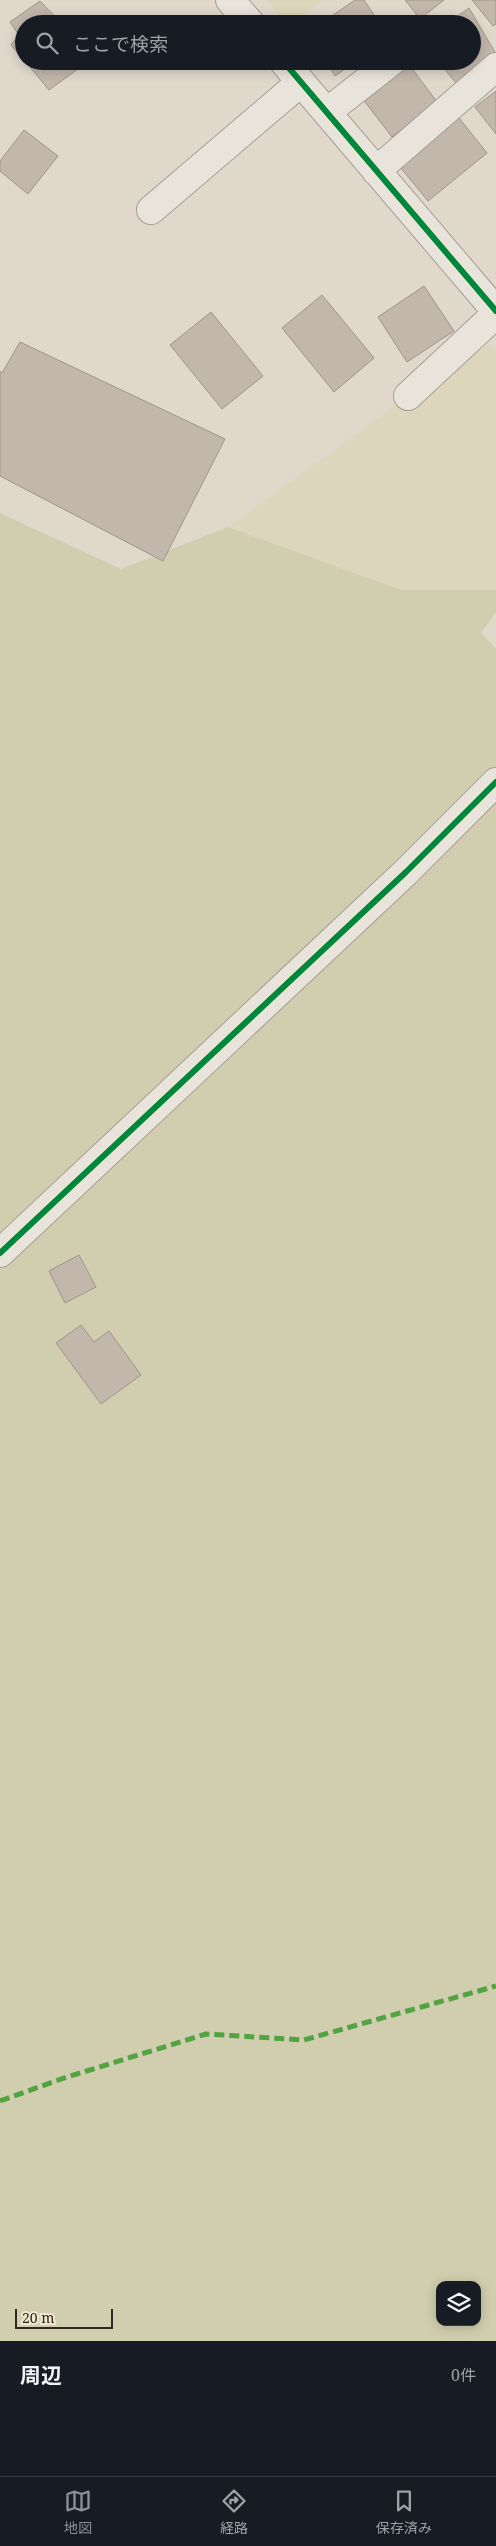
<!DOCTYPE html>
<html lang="ja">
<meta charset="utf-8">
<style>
body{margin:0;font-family:"Noto Serif","Noto Sans JP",serif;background:#242831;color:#f1f3f6}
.controls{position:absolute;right:15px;bottom:15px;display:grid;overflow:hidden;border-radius:10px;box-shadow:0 2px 12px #0003}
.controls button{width:45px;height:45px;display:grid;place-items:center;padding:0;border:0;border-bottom:1px solid #363941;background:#171b24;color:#f1f3f6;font:25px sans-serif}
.scale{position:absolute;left:15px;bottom:12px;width:98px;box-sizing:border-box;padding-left:5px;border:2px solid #32261e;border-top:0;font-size:14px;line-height:18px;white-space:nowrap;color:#32261e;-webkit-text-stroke:4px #f1e6d0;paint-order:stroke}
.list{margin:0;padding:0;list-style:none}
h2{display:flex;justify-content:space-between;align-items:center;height:65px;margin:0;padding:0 20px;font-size:21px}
h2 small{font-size:16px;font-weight:400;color:#9ea1a6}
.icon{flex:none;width:28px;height:28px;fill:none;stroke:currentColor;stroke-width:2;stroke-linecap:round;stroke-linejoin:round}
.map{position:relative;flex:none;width:496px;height:2341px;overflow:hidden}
.search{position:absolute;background:#171b24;box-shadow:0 2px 12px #0003;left:15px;right:15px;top:15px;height:55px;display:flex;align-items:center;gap:12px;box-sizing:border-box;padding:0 18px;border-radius:28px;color:#9ea1a6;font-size:19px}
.sheet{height:135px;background:#171b24}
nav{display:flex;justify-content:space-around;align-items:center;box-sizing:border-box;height:70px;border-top:1px solid #363941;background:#171b24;font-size:14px;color:#9ea1a6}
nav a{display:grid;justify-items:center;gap:2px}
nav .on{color:#8c9099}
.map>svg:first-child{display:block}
</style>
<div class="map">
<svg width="496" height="2341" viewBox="0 0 496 2341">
<rect width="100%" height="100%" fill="#e0d8cb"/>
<path fill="#ded6bc" d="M266 0H324L291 24H286Z
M490 344 496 351V590H401L228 527 408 396Z"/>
<path fill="#d0ceae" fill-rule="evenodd" d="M0 513 121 569 228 527 401 590H496V612L481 633 496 649V2341H0ZM440 2285H477V2322H440Z"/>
<path fill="#c3b7ac" stroke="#9f948b" d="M355 0H364L380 24H320Z
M405 0H444L420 19Z
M472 0H496V24L493 26Z
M40 1 62 24H24V60L11 45 19 35 10 22Z
M469 8 496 54 461 89 438 61H472V24H447Z
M25 61H89L49 90Z
M326 61H356L335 76Z
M408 63 437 102 392 137 362 98Z
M496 91V134L475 107Z
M459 118 487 153 428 201 400 167Z
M24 130 58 156 28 194 0 171V161Z
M424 286 454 331 407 362 378 317Z
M322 295 374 358 334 392 282 328Z
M211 312 263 376 222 409 170 345Z
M20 342 225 439 163 561 0 476V371L2 373Z
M79 1255 96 1287 65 1303 49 1271Z
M81 1325 94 1342 109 1331 141 1375 101 1404 56 1343Z"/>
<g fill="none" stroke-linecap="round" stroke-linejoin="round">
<g stroke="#a59e94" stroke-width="30">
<path id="minor" d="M230 0 251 24
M283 61 496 311
M327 112 392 61
M376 171 496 67
M151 210 301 82
M408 396 496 314
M0 1253 406 872 496 782"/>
</g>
<use href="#minor" stroke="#e8e4dc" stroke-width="28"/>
<path stroke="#52a341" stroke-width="5" stroke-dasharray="10 5" stroke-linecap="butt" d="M0 2101 64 2078 206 2034 304 2040 496 1986"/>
<g stroke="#f1e6d0" stroke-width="9">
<path id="cycleway" d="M283 61 496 311
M0 1253 406 872 496 782"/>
</g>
<use href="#cycleway" stroke="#00873e" stroke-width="6"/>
</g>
</svg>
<div class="controls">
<button><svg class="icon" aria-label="layers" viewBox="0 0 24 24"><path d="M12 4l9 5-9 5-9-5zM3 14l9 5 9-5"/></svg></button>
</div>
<div class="scale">20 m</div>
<div class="search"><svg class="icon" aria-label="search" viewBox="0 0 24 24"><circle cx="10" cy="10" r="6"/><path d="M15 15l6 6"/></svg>ここで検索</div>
</div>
<section class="sheet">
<h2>周辺<small>0件</small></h2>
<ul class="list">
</ul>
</section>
<nav>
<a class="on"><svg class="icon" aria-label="map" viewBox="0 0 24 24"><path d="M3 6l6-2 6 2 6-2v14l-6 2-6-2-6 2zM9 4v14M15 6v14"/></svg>地図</a>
<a><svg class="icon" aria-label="directions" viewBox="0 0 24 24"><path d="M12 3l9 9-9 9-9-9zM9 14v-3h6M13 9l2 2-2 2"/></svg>経路</a>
<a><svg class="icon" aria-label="saved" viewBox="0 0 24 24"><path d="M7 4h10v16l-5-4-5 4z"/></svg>保存済み</a>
</nav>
